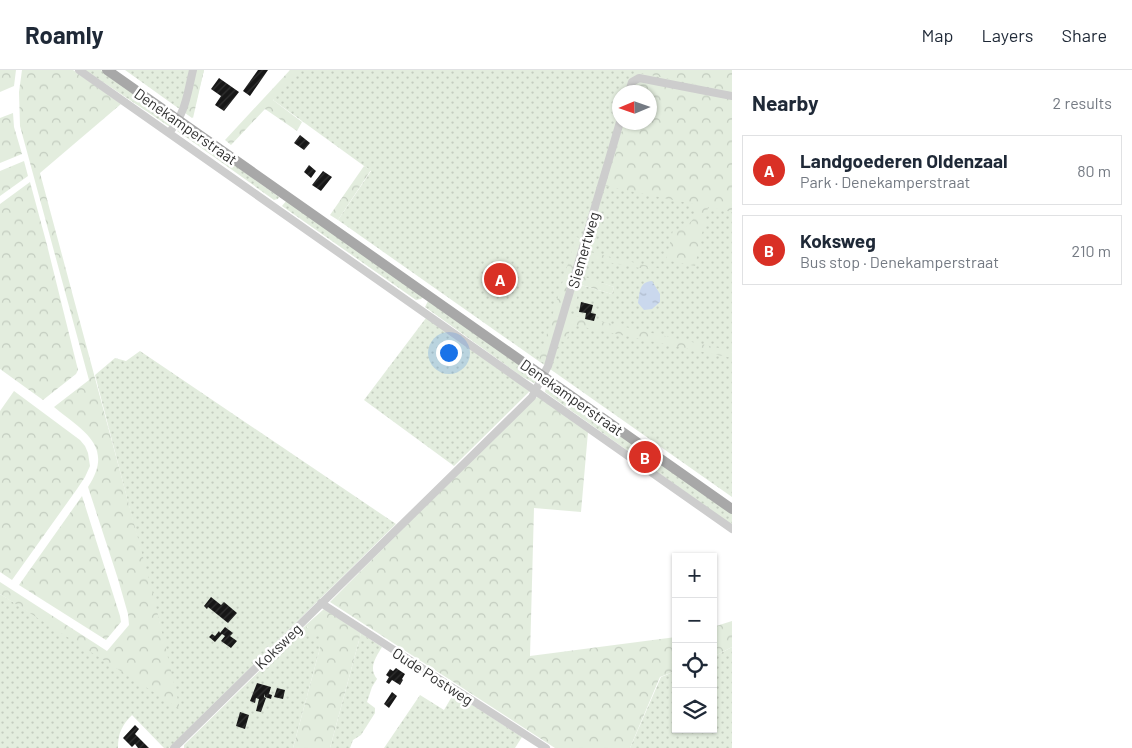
<!DOCTYPE html>
<meta charset="utf-8">
<style>
body{margin:0;font-family:Barlow,sans-serif;background:#f2f2f3;color:#1f2937}
.controls{position:absolute;right:15px;bottom:15px;display:grid;overflow:hidden;border-radius:0px;box-shadow:0 1px 4px #0004}
.controls button{width:45px;height:45px;display:grid;place-items:center;padding:0;border:0;border-bottom:1px solid #e0e1e3;background:#fff;color:#1f2937;font:25px sans-serif}
.compass{position:absolute;left:612px;top:15px;width:45px;height:45px;border-radius:50%;background:#fff;box-shadow:0 1px 4px #0004;rotate:268deg}
.you{position:absolute;left:448px;top:282px;width:18px;height:18px;margin:-12px;border:4px solid #fff;border-radius:50%;background:#1a73e8;box-shadow:0 0 0 8px #1a73e833}
.badge{display:grid;place-items:center;width:32px;height:32px;border-radius:50%;background:#d93025;color:#fff;font-size:16px;font-weight:700}
.pin{position:absolute;translate:-50% -50%;border:2px solid #fff;box-shadow:0 1px 5px #0006}
.list{margin:0;padding:0;list-style:none}
h2{display:flex;justify-content:space-between;align-items:center;height:65px;margin:0;padding:0 20px;font-size:21px}
h2 small{font-size:16px;font-weight:400;color:#747a83}
.list li{display:grid;grid-template-columns:32px 1fr auto;gap:15px;align-items:center;box-sizing:border-box;height:70px;margin:0 10px 10px;padding:0 10px;border:1px solid #e0e1e3;border-radius:0px}
.list b{display:block;font-size:19px;white-space:nowrap}
.list p{margin:0;font-size:16px;white-space:nowrap;color:#747a83}
.list em{font-size:16px;font-style:normal;color:#747a83}
.icon{flex:none;width:28px;height:28px;fill:none;stroke:currentColor;stroke-width:2;stroke-linecap:round;stroke-linejoin:round}
.map{position:relative;flex:none;width:732px;height:678px;overflow:hidden}
header{display:flex;align-items:center;gap:30px;box-sizing:border-box;height:70px;padding:0 25px;background:#fff;border-bottom:1px solid #e0e1e3}
header strong{font-size:24px}
nav{display:flex;gap:28px;margin-inline-start:auto;font-size:18px}
main{display:flex}
aside{flex:1;background:#fff}
.map>svg:first-child{display:block}
</style>
<header>
<strong>Roamly</strong>
<nav><a>Map</a><a>Layers</a><a>Share</a></nav>
</header>
<main>
<div class="map">
<svg width="732" height="678" viewBox="0 0 732 678">
<defs>
<pattern id="grass-dots" width="8" height="8" patternUnits="userSpaceOnUse" patternTransform="scale(1.25)"><rect width="8" height="8" fill="#e3edde"/><path d="M2 2h.1M6 6h.1" fill="none" stroke="#c3ccbf" stroke-width="1.8" stroke-linecap="round"/></pattern>
<pattern id="forest-crowns" width="20" height="18" patternUnits="userSpaceOnUse" patternTransform="scale(1.25)"><rect width="20" height="18" fill="#e3edde"/><path d="M2 6a3 3 0 1 1 6 0M12 15a3 3 0 1 1 6 0" fill="none" stroke="#c3ccbf"/></pattern>
<pattern id="water-ripples" width="26" height="14" patternUnits="userSpaceOnUse" patternTransform="scale(1.25)"><rect width="26" height="14" fill="#cad8ed"/><path d="M2 4q2-2 4 0t4 0M15 11q2-2 4 0t4 0" fill="none" stroke="#aebacc"/></pattern>
<pattern id="building-hatch" width="6" height="6" patternUnits="userSpaceOnUse" patternTransform="scale(1.25)"><rect width="6" height="6" fill="#171717"/><path d="M-1 1l2-2M0 6l6-6M5 7l2-2" fill="none" stroke="#303030"/></pattern>
</defs>
<rect width="100%" height="100%" fill="#fff"/>
<path fill="url(#grass-dots)" fill-rule="evenodd" d="M85 0H101L174 52 170 57Z
M125 0H204L192 48Z
M290 0H732V427L338 150 371 101 273 30ZM620 22H650V52H620ZM579 206 614 217 612 224 581 215Z
M182 57 279 127 278 129 274 130 186 67 177 61Z
M287 130 423 227 421 229 416 230 282 136Z
M428 231 538 307 537 312 534 313 521 306 425 237Z
M426 248 530 321 454 396 364 330Z
M140 281 396 454 169 678H164L132 645C122 655 118 663 118 678H0V524L100 586 160 555 95 305 115 288 126 291Z
M549 315 732 443V455L545 322 546 317Z
M307 554V558L320 564V578L293 678H184V675Z
M361 563 382 577C376 587 368 598 377 609L372 617 367 632 375 638V643L361 665 353 670 350 678H330Z
M732 577V678H630L661 607 676 601V659H713V587Z
M454 623 522 667 515 678H384L420 625 444 640Z"/>
<path fill="url(#forest-crowns)" d="M0 0H16L14 16 0 22Z
M22 0H73L121 34 40 103 154 528 180 639 0 524V512L107 581 129 555 128 544 118 509 88 417C115 376 83 361 54 337L89 310 20 56 19 22Z
M197 0H204L193 48 187 43Z
M290 0H301L273 30 302 52 297 61 265 39 231 75 225 70Z
M631 0H732V22L641 3Z
M641 11 732 29V142L708 137 695 196 666 190 673 160 684 159 696 146 693 134 605 116 625 53 650 52V22H634L636 13Z
M13 43 14 57 22 84 0 93V48Z
M24 91 28 106 0 126V101Z
M364 96 371 100 338 150 330 145Z
M30 112 47 175 78 300 76 304 43 330 0 299V134Z
M576 167 583 169 546 292 544 293 539 290Z
M586 181 661 199 640 198 584 188Z
M579 205 614 217 612 224 581 215 574 237 569 236Z
M567 244 732 281V288L578 256H571L566 273 559 270Z
M14 321 80 370 85 376 88 383 90 396 85 407 77 419 12 510 0 502V341Z
M538 326 588 362 581 442 534 438 530 586 676 567V601L660 607 630 678H555L330 532 489 372Z
M82 426 120 546 121 552 106 570 19 515Z
M324 539 361 563 330 678H293L320 578V565L313 566C309 563 307 560 307 554Z
M732 551V577L713 587V557Z"/>
<path fill="url(#water-ripples)" d="M652 211 660 224V232L652 239 644 240 638 233C640 222 639 212 652 211Z"/>
<path fill="url(#building-hatch)" d="M258 0H268L250 26 243 21Z
M219 8 239 22 224 41 215 35 221 26 211 19Z
M300 65 310 73 304 80 294 73Z
M309 95 316 101 311 108 304 102Z
M323 101 332 107 321 121 312 115Z
M581 232 593 235 591 243 596 244 594 251 585 249 586 243 579 242Z
M211 527 221 535 224 532 237 543 228 553 208 537 207 539 204 536Z
M225 557 233 563 230 566 237 571 231 578 221 571 225 566 222 564 215 572 209 567 212 564 215 566 219 561 220 563Z
M396 598 405 604 402 609 403 610 400 615 392 610 389 614 386 612 389 607 386 605 390 599 393 601Z
M257 613 271 617 269 624 272 625 271 629 265 627V624L264 627 266 628 261 642 256 641 259 629 256 628 255 633 250 631Z
M277 618 285 620 283 629 274 627Z
M392 622 397 626 389 638 384 634Z
M240 642 249 645 245 659 236 656Z
M135 655 139 659 135 664 149 678H138L135 674 132 677 123 668Z"/>
<g fill="none" stroke-linecap="round" stroke-linejoin="round">
<path stroke="#cdcdcd" stroke-width="8" d="M79 0 732 459
M629 22 632 12 639 8 732 26
M169 63C186 42 187 25 193 0
M321 533 546 678
M174 678 532 327 548 296 620 52"/>
<path stroke="#a8a8a8" stroke-width="10" d="M107 0 732 439"/>
</g>
<g text-anchor="middle" dominant-baseline="central" stroke-width="5" stroke-linejoin="round" paint-order="stroke">
<g font-size="15" fill="#303030" stroke="#fff">
<text transform="translate(186 56) rotate(35)">Denekamperstraat</text>
<text transform="translate(583 180) rotate(-74)">Siemertweg</text>
<text transform="translate(572 327) rotate(35)">Denekamperstraat</text>
<text transform="translate(278 576) rotate(-44)">Koksweg</text>
<text transform="translate(433 606) rotate(33)">Oude Postweg</text>
</g>
</g>
</svg>
<div class="controls">
<button>+</button>
<button>−</button>
<button><svg class="icon" aria-label="locate" viewBox="0 0 24 24"><circle cx="12" cy="12" r="6"/><path d="M12 2v4M12 18v4M2 12h4M18 12h4"/></svg></button>
<button><svg class="icon" aria-label="layers" viewBox="0 0 24 24"><path d="M12 4l9 5-9 5-9-5zM3 14l9 5 9-5"/></svg></button>
</div>
<svg class="compass" viewBox="-18 -18 36 36"><path d="M0-13l5 13h-10z" fill="#e53935"/><path d="M0 13l5-13h-10z" fill="#747a83"/></svg>
<div class="you"></div>
<div class="pin badge" style="left:500px;top:209px">A</div>
<div class="pin badge" style="left:645px;top:387px">B</div>
</div>
<aside>
<h2>Nearby<small>2 results</small></h2>
<ul class="list">
<li><span class="badge">A</span><div><b>Landgoederen Oldenzaal</b><p>Park · Denekamperstraat</p></div><em>80 m</em></li>
<li><span class="badge">B</span><div><b>Koksweg</b><p>Bus stop · Denekamperstraat</p></div><em>210 m</em></li>
</ul>
</aside>
</main>
